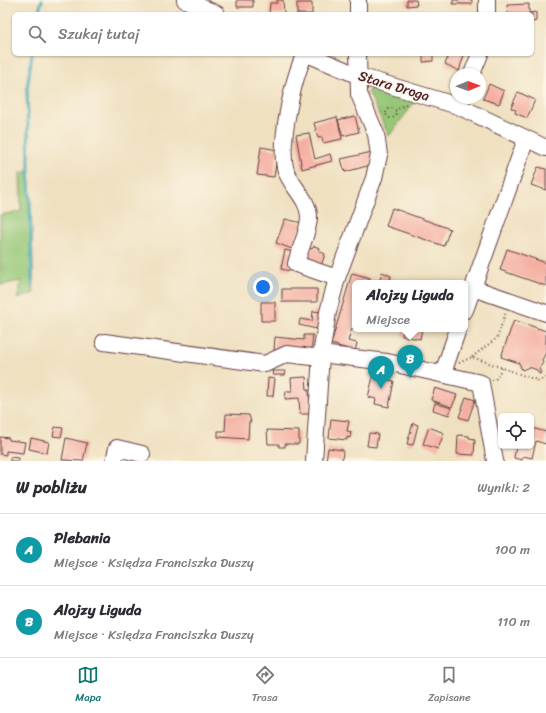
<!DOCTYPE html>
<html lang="pl">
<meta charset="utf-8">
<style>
body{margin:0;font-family:Sriracha,sans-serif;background:#f2f2f3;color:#2b2b33}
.controls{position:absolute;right:12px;bottom:12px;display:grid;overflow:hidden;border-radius:6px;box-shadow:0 1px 3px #0004}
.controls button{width:36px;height:36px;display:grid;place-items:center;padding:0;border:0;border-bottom:1px solid #e1e1e2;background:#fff;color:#2b2b33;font:20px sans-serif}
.compass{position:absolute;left:450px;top:68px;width:36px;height:36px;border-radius:50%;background:#fff;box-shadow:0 1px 3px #0004;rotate:89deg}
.you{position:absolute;left:263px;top:287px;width:14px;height:14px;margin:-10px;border:3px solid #fff;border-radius:50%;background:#1a73e8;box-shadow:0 0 0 6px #1a73e833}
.badge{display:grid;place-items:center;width:26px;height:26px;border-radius:50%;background:#0f766e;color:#fff;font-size:13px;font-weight:700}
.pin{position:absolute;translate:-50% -33px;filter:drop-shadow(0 1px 2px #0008)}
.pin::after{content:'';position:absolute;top:21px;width:14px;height:12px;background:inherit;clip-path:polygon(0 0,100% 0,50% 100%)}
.popup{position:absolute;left:352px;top:280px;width:116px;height:52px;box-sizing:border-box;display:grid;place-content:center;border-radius:6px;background:#fff;filter:drop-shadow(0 1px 3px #0005);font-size:13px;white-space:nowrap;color:#7c7c81}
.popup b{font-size:15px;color:#2b2b33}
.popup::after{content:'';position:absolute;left:50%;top:100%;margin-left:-8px;border:8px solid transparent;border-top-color:#fff}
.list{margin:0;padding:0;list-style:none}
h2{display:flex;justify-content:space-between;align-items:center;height:52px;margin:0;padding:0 16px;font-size:17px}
h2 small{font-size:13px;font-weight:400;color:#7c7c81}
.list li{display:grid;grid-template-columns:26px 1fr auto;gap:12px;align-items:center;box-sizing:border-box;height:72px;padding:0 16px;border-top:1px solid #e1e1e2}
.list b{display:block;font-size:15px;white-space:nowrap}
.list p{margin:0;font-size:13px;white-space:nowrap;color:#7c7c81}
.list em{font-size:13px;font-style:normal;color:#7c7c81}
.icon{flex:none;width:22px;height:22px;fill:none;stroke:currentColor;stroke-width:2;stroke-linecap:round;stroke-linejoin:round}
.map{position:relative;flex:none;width:546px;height:461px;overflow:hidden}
.search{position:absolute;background:#fff;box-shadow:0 1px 3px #0004;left:12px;right:12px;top:12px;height:44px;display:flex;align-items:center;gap:10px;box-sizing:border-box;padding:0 14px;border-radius:6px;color:#7c7c81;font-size:15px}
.sheet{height:196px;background:#fff}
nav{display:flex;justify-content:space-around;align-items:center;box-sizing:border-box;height:56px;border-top:1px solid #e1e1e2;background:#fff;font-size:11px;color:#7c7c81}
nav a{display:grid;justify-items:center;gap:2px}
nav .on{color:#0f766e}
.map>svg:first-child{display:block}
</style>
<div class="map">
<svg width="546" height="461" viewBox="0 0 546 461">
<rect width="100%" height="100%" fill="#fcf5e5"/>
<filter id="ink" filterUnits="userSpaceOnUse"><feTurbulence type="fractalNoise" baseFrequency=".025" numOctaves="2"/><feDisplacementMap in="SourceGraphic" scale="8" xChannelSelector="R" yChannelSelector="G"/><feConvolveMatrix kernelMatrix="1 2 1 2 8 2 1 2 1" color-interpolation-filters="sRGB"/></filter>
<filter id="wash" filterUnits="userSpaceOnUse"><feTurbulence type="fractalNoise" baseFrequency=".012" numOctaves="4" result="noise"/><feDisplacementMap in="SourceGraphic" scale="16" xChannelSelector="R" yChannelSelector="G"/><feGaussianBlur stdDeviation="0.9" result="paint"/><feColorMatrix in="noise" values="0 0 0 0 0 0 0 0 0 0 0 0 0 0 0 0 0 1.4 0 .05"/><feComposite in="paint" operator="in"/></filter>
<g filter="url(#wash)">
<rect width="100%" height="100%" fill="#efe0c0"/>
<path fill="#95c777" stroke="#707351" d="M373 86 416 100 389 136 368 91Z
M30 171 34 293 17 299 21 281 0 285V215L21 211 20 173Z"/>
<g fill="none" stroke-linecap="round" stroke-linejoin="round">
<path stroke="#3caaba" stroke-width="3" d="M38 14 42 0
M32 54 27 89 32 287"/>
</g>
<g id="blocks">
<path fill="#f4afa1" d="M237 0H253V7H237Z
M277 0H283L284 14H269L270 3H277Z
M407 0H416L417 5 407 6Z
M453 0H472V4H453Z
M297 3H312V14H297Z
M529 4V13L536 12V21L532 22V14H508L507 5Z
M423 54H433V61L423 62Z
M446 54 464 55 459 71 445 64 449 55Z
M489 84 504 91 499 104 483 99Z
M518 92 535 100 527 118 515 113 516 110 511 108Z
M355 116 359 132 343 136 338 120Z
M337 117 342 139 323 143 322 137 318 138 314 123Z
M309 133 315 159 330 154 332 161 302 169 296 135Z
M261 147 278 150 274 177 257 175Z
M372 152 371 165 345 172 341 159Z
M538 167 546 169V190L531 185Z
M392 208 450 229 444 246 386 226Z
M285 219 302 223 292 249 276 243Z
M314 246 320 248 319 251 325 254 320 269 303 263 309 248 312 249Z
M507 249 546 263V286L500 270Z
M285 250 294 252 290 271 281 269Z
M382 272 391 276 389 283H379Z
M352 273 370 278 369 283H355V329L352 328 348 341 357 343 355 351 331 344Z
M282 289H317V302H282Z
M261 302H275V321H261Z
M313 311 321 312 317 329 299 325 300 319 312 321Z
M514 320 546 331V352L542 360 543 363 539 368 541 373 539 374 537 370 529 367 522 370 519 363 501 357Z
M403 329H422L420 339 402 336Z
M304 335H313L311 354 274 350 275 337 304 340Z
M272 371H286L285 375H273Z
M306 377 307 390H309L310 414H300L299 398 285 399 286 391H292L291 378Z
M373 377 394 381 389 407 375 404 376 399 368 397Z
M268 378 275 379 273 396H267Z
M435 388 457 395 452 407 431 400Z
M466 397 475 400 468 420 459 417Z
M435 403 451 408 449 415 433 410Z
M226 414 249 415 251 422H249L248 439 218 437V431H225Z
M331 419 349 421 347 431 351 432 350 438 347 437V440L329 438Z
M413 423 418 425 413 445 407 444Z
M55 427 63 428 61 437 53 436Z
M429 427 444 433 438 449 423 444Z
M532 428 546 432V444L536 441 532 458 523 456 522 460 514 458 516 446H531Z
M267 430 299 431V444H285V447H279V444H268Z
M369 433 378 434 376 447 367 446Z
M458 435 469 436V438L475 439 474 455 457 454Z
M0 437 9 438V440L25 442 23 453 6 451V455L0 454Z
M31 438 49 442 47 453 29 449Z
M66 438 87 443 83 461 62 460Z
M328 448 343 450 342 461H326Z
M10 457 18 458V461H10Z"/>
</g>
</g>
<g filter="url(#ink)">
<use href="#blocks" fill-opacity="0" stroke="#633c41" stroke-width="1"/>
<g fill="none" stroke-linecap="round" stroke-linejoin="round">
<g stroke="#633c41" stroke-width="18">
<path id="minor" d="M185 0 217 14
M358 0V14
M487 14V0
M305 54C293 78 278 145 286 171 291 186 309 200 309 217 309 231 299 250 296 264L337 278
M307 54 359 76 458 106 546 148
M472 74 480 54
M473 288 546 313
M465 310 526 139
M104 342 265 364 287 354 312 357 329 355 387 362 481 383 495 461
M443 373 458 329
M114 461 117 448 142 454
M314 461 321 355 328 312 337 278 374 178 379 155 376 134 359 94 358 54"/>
</g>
<path stroke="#633c41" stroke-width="2" stroke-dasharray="1 3" stroke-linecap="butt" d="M386 113a5 5 0 1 1 10 0a5 5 0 1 1-10 0Z
M395 111 406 104
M472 357 497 338 506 312
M459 363 472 357 539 381 546 377
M492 380H495L502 368"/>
<use href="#minor" stroke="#fff" stroke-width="16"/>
</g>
</g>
<g text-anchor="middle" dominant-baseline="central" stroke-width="3" stroke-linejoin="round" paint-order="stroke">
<g font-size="14" fill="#4a1f2b" stroke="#fcf5e5">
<text transform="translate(394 86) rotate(17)">Stara Droga</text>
</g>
</g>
</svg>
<div class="controls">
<button><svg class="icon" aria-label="locate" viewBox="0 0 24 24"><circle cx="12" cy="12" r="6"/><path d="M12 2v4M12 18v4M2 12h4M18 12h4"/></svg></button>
</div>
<svg class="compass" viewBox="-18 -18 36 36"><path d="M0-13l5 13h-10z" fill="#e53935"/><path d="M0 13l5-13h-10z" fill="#7c7c81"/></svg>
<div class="you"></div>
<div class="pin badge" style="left:381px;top:389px;background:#0f9aa8">A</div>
<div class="pin badge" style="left:410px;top:378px;background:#0f9aa8">B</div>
<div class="popup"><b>Alojzy Liguda</b>Miejsce</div>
<div class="search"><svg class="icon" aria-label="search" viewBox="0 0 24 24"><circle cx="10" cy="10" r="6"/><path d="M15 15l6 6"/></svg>Szukaj tutaj</div>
</div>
<section class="sheet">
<h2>W pobliżu<small>Wyniki: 2</small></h2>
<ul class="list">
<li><span class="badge" style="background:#0f9aa8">A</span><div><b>Plebania</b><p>Miejsce · Księdza Franciszka Duszy</p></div><em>100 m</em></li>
<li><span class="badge" style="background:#0f9aa8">B</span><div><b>Alojzy Liguda</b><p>Miejsce · Księdza Franciszka Duszy</p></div><em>110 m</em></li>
</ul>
</section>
<nav>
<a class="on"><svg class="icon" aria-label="map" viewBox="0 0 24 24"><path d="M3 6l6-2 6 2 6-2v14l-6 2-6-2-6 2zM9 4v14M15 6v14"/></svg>Mapa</a>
<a><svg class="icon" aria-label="directions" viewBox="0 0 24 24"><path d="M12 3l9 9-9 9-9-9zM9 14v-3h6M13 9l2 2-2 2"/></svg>Trasa</a>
<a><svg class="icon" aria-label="saved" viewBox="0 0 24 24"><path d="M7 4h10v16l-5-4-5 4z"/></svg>Zapisane</a>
</nav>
